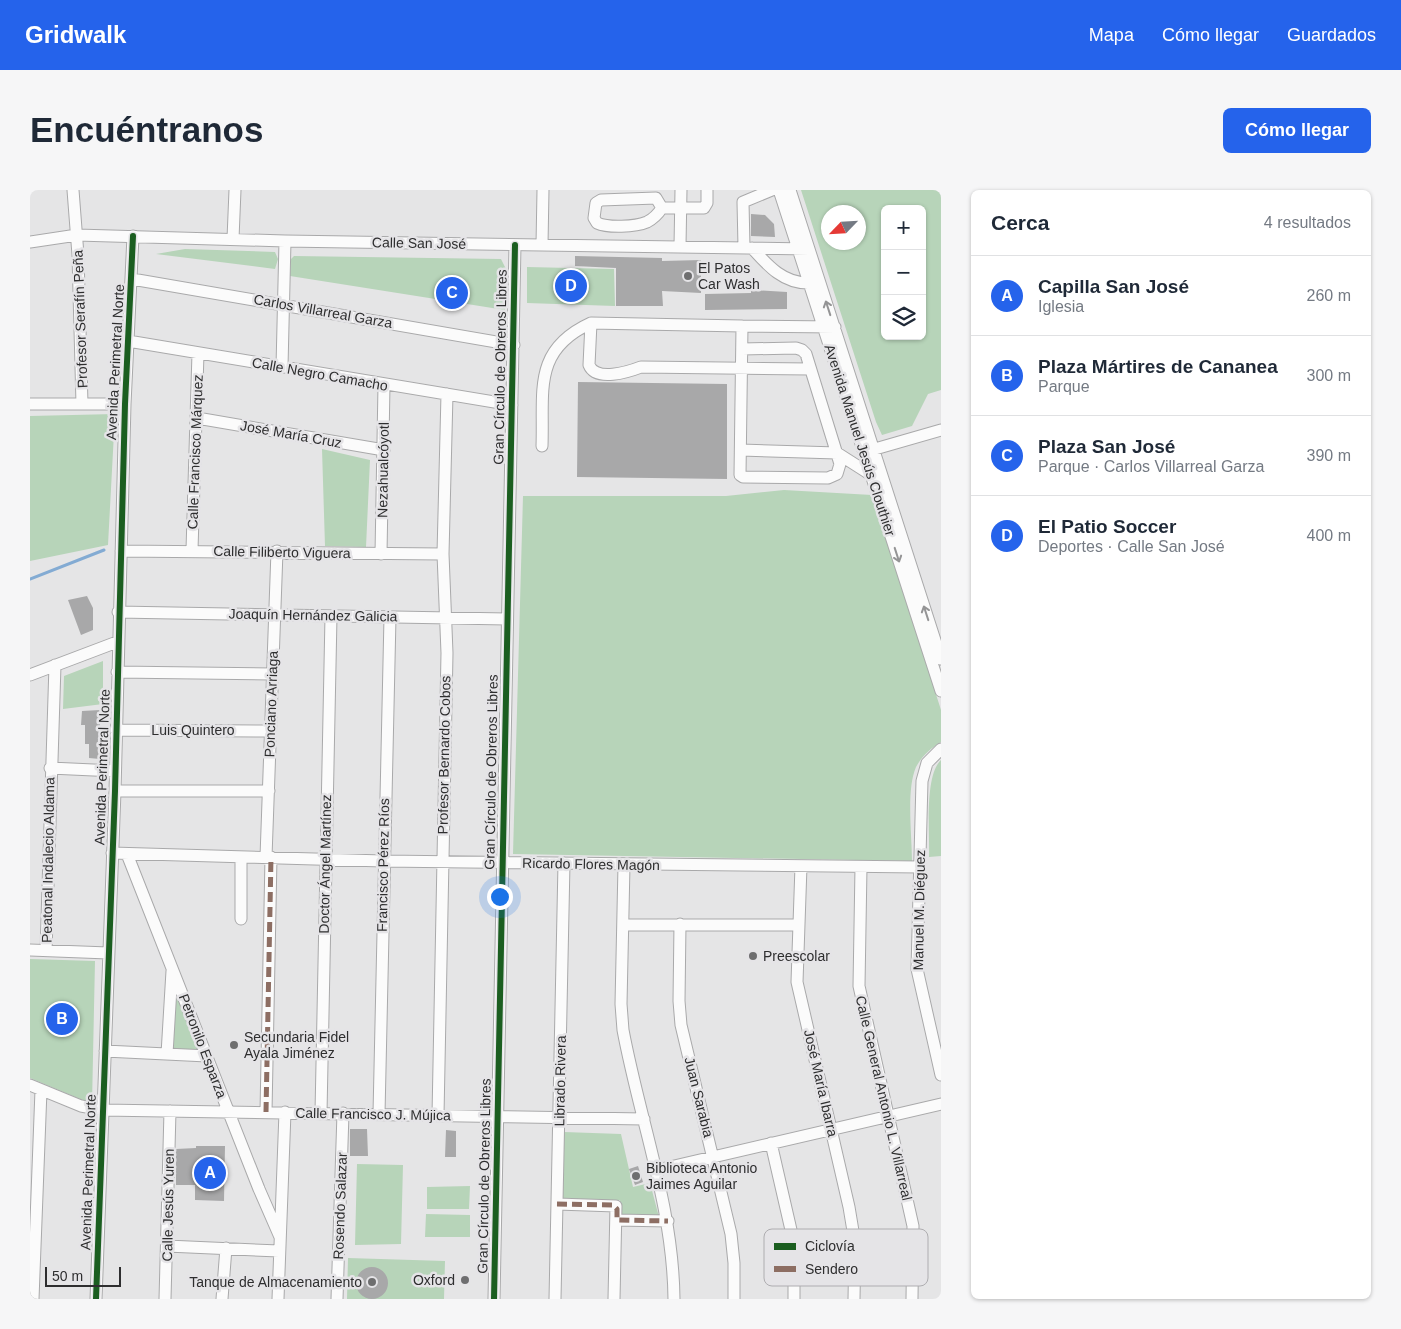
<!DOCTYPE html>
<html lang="es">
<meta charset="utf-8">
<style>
body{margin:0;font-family:Helvetica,sans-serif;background:#f6f6f7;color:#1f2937}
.controls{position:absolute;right:15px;top:15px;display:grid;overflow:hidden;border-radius:8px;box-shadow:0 1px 4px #0004}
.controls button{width:45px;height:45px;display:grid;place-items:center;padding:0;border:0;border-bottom:1px solid #e0e1e3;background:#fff;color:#1f2937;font:25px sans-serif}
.compass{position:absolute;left:791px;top:15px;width:45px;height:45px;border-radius:50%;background:#fff;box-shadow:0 1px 4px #0004;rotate:245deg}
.scale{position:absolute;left:15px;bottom:12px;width:76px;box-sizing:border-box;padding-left:5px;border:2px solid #2e2e2f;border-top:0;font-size:14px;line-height:18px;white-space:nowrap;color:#2e2e2f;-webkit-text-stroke:4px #e5e4e7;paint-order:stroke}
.you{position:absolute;left:469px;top:706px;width:18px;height:18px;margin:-12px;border:4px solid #fff;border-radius:50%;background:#1a73e8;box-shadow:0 0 0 8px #1a73e833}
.badge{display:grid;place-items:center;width:32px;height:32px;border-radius:50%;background:#2563eb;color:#fff;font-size:16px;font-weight:700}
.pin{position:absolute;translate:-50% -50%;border:2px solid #fff;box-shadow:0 1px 5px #0006}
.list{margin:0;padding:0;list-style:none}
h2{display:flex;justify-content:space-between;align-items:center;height:65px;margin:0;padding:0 20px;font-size:21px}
h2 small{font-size:16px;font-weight:400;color:#747a83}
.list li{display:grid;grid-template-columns:32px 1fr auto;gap:15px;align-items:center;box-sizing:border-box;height:80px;padding:0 20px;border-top:1px solid #e0e1e3}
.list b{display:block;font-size:19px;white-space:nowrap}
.list p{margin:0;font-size:16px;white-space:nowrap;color:#747a83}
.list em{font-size:16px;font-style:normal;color:#747a83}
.icon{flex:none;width:28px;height:28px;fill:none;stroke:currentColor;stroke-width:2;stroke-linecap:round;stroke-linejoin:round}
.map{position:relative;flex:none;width:911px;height:1109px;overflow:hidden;border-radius:8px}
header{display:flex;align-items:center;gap:30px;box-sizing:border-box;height:70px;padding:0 25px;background:#2563eb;color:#fff}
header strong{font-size:24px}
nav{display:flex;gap:28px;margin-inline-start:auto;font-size:18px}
.intro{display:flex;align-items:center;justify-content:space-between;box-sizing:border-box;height:120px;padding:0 30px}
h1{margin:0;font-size:35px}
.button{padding:12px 22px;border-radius:8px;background:#2563eb;color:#fff;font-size:18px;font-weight:700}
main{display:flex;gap:30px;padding:0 30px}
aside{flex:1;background:#fff;border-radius:8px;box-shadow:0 1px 4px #0004}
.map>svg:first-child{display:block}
</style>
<header>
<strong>Gridwalk</strong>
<nav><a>Mapa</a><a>Cómo llegar</a><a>Guardados</a></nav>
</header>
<div class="intro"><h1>Encuéntranos</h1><a class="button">Cómo llegar</a></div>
<main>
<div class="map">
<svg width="911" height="1109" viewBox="0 0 911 1109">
<rect width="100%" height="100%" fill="#e5e5e6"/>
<path fill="#b7d4b9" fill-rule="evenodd" d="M771 0H911V200L898 204 882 236 852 245 846 232ZM855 19H892V146H855ZM798 22H828V52H798Z
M155 59 245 62 248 69 245 79 126 64Z
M264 66 471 69 476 79 475 120 260 86 261 69Z
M497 77 584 79 585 116 497 113Z
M85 224 78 355 0 371V226Z
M292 259 340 270 336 357 295 356Z
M754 300 842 305 911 520V552C901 558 892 566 886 577 876 600 882 645 882 671L483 664 493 306H696Z
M73 471V514L33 519 34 486Z
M911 570V666L899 667C900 644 894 586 911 570Z
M0 769 65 771 62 914 0 888Z
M144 794 171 864 143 862Z
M534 942 591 944 603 997 620 993 629 1027 590 1026V1010H533Z
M327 974 373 975 371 1054 325 1055Z
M440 996 439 1019H397V997Z
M396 1024 440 1025V1047H395Z
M318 1068 415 1071 414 1109H317Z"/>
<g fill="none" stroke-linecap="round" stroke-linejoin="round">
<path stroke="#83abd3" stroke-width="3" d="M0 389 74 360"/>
</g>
<path fill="#a8a8a9" d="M721 24 735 25 744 34 745 47 721 46Z
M545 66 632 68V71L671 70V103L632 101 633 116H586V78L545 76Z
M721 100 757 102V119L675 120V104L721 103Z
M548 192 697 194V289L547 287Z
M57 406 63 418V440L51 445 38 410Z
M70 520V569L59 568V554H55V535H51L52 521Z
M320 939H337L338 966H320Z
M416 940 426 941V967H415Z
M166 956H195L194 1011 165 1010V995H146V959L166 958Z
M608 976 613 992 605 995 599 979Z
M326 1093a16 16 0 1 1 32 0a16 16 0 1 1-32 0Z"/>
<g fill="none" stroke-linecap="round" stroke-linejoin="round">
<g stroke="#a9a9aa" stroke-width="13">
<path id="minor" d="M43 0 48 65 52 214
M749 0 911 501
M760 0 911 469
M632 18 626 8 571 10 566 13 564 28 567 33C578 38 605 37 617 32 623 29 628 24 632 18H674L677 13V0
M203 49 205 0
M0 52 47 45 255 51 779 59
M512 55 513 0
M650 56 651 0
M714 57 713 12 742 0
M722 58C738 76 754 94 780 93
M102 89 484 155
M712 136 561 133 559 175C566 192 598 182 611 177L780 179
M98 151 482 215
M712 159 766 158 772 160 776 164 810 274 807 284 798 288 713 287 710 285 712 136 805 137
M252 177 255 51
M0 214H95
M167 228 354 260
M512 256C514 201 502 160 561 133
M711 260 807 263 843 286
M838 261 911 240
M162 360 168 163
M91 361 413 364
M351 364 354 195
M88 422 477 429
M87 482 242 484
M0 485 87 452
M86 540 240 541
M911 559 897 573 892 591 887 779 911 885
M20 578 85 581
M85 601H239
M82 663 353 671 890 677
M97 664 229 999 250 1047
M236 667 247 361
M594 675 591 814 593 840C610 931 643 1016 644 1109
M771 676 767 792 819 1017 825 1053 824 1109
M831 677 829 796 883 1036 882 1109
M211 729V667
M650 734 649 811 651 835 701 1044 704 1073V1109
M594 735H768
M0 760 78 763
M16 761 25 475
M75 861 177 866
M137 864 142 781
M0 895 51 916 73 920 614 929
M236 922 241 667
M291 923 301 426
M349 924 360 427
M408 926 417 463 413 364 417 204
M741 953 764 1053V1109
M627 980 911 914
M527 1014 586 1016 584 1109
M587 1030 638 1031
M137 1056 249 1061
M3 1109 11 900
M66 1109 85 601 95 214 103 46
M135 1109 140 921
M192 1109 196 1058
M248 1109 255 922
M307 1109 313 923
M464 1109 485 55
M525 1109 534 673"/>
</g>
<use href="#minor" stroke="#fbfbfb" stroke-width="11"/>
<path stroke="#8d6e63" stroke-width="5" stroke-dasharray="10 5" stroke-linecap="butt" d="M236 922 241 667
M527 1014 583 1015 587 1019V1030L638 1031"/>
<g stroke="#e5e4e7" stroke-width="9">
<path id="cycleway" d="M66 1109 85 601 95 214 103 46
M464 1109 485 55"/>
</g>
<use href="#cycleway" stroke="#1b5e20" stroke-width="6"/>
</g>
<defs><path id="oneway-shaft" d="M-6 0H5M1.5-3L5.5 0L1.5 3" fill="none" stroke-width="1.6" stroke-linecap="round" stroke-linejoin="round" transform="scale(1.25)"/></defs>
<g stroke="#949495">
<use href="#oneway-shaft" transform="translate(798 118) rotate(-108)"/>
<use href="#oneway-shaft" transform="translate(867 365) rotate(72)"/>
<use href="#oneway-shaft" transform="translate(896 423) rotate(-108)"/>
</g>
<g fill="#6e6e6f" stroke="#e5e4e7" stroke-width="2">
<circle cx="658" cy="86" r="5"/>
<circle cx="723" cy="766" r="5"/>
<circle cx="204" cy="855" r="5"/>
<circle cx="606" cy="986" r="5"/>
<circle cx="435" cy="1090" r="5"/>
<circle cx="342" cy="1092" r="5"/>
</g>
<g text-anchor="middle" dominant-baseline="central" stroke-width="5" stroke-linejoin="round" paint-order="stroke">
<g font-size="14" fill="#2e2e2f" stroke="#e5e4e7">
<text transform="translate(389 53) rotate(1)">Calle San José</text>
<text transform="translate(293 121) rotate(10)">Carlos Villarreal Garza</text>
<text transform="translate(50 129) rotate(-92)">Profesor Serafín Peña</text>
<text transform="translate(85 172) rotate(-87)">Avenida Perimetral Norte</text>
<text transform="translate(470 177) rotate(-89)">Gran Círculo de Obreros Libres</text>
<text transform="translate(290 184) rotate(10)">Calle Negro Camacho</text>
<text transform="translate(261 244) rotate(10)">José María Cruz</text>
<text transform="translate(830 250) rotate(72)">Avenida Manuel Jesús Clouthier</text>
<text transform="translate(165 262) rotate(-88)">Calle Francisco Márquez</text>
<text transform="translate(353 280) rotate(-89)">Nezahualcóyotl</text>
<text transform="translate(252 362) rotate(1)">Calle Filiberto Viguera</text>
<text transform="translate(283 425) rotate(1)">Joaquín Hernández Galicia</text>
<text transform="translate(241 514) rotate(-88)">Ponciano Arriaga</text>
<text x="163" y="540">Luis Quintero</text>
<text transform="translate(414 565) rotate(-89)">Profesor Bernardo Cobos</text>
<text transform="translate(72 577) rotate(-88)">Avenida Perimetral Norte</text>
<text transform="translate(461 582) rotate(-89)">Gran Círculo de Obreros Libres</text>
<text transform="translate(18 670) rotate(-89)">Peatonal Indalecio Aldama</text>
<text transform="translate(295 674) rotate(-89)">Doctor Ángel Martínez</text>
<text transform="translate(561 674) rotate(1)">Ricardo Flores Magón</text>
<text transform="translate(353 675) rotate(-89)">Francisco Pérez Ríos</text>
<text transform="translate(889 720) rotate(-89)">Manuel M. Diéguez</text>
<text transform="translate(173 856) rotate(69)">Petronilo Esparza</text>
<text transform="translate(530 891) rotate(-89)">Librado Rivera</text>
<text transform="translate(791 893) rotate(77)">José María Ibarra</text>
<text transform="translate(669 907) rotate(76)">Juan Sarabia</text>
<text transform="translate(854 908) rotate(77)">Calle General Antonio L. Villarreal</text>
<text transform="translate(343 924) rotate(1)">Calle Francisco J. Mújica</text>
<text transform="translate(58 982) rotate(-88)">Avenida Perimetral Norte</text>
<text transform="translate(454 986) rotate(-89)">Gran Círculo de Obreros Libres</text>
<text transform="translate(138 1015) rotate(-89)">Calle Jesús Yuren</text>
<text transform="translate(310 1016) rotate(-88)">Rosendo Salazar</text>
</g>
<g font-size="14" fill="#2e2e2f" stroke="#e5e4e7" text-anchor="start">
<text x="668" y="78">El Patos<tspan x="668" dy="16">Car Wash</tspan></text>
<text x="733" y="766">Preescolar</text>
<text x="214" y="847">Secundaria Fidel<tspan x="214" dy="16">Ayala Jiménez</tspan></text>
<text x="616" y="978">Biblioteca Antonio<tspan x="616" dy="16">Jaimes Aguilar</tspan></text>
<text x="425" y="1090" text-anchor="end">Oxford</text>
<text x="332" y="1092" text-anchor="end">Tanque de Almacenamiento</text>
</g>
</g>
<rect x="734" y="1039" width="164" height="57" rx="8" fill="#e5e4e7" stroke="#aeadb0" stroke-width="1"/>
<rect x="744" y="1053" width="22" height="7" fill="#1b5e20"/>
<rect x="744" y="1076" width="22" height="6" fill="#8d6e63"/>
<g font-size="14" fill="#2e2e2f">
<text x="775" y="1061">Ciclovía</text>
<text x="775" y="1084">Sendero</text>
</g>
</svg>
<div class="controls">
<button>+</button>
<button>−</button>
<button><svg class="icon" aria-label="layers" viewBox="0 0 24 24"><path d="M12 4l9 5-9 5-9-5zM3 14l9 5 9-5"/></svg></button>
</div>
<svg class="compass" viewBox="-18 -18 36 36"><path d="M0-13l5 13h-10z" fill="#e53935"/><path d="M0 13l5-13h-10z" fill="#747a83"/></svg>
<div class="scale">50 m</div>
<div class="you"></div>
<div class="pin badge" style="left:180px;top:983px">A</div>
<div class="pin badge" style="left:32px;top:829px">B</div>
<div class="pin badge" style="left:422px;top:103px">C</div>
<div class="pin badge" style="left:541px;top:96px">D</div>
</div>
<aside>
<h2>Cerca<small>4 resultados</small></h2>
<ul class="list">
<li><span class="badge">A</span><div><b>Capilla San José</b><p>Iglesia</p></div><em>260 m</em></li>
<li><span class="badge">B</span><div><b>Plaza Mártires de Cananea</b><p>Parque</p></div><em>300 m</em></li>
<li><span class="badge">C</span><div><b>Plaza San José</b><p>Parque · Carlos Villarreal Garza</p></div><em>390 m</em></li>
<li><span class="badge">D</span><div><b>El Patio Soccer</b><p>Deportes · Calle San José</p></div><em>400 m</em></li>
</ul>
</aside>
</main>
